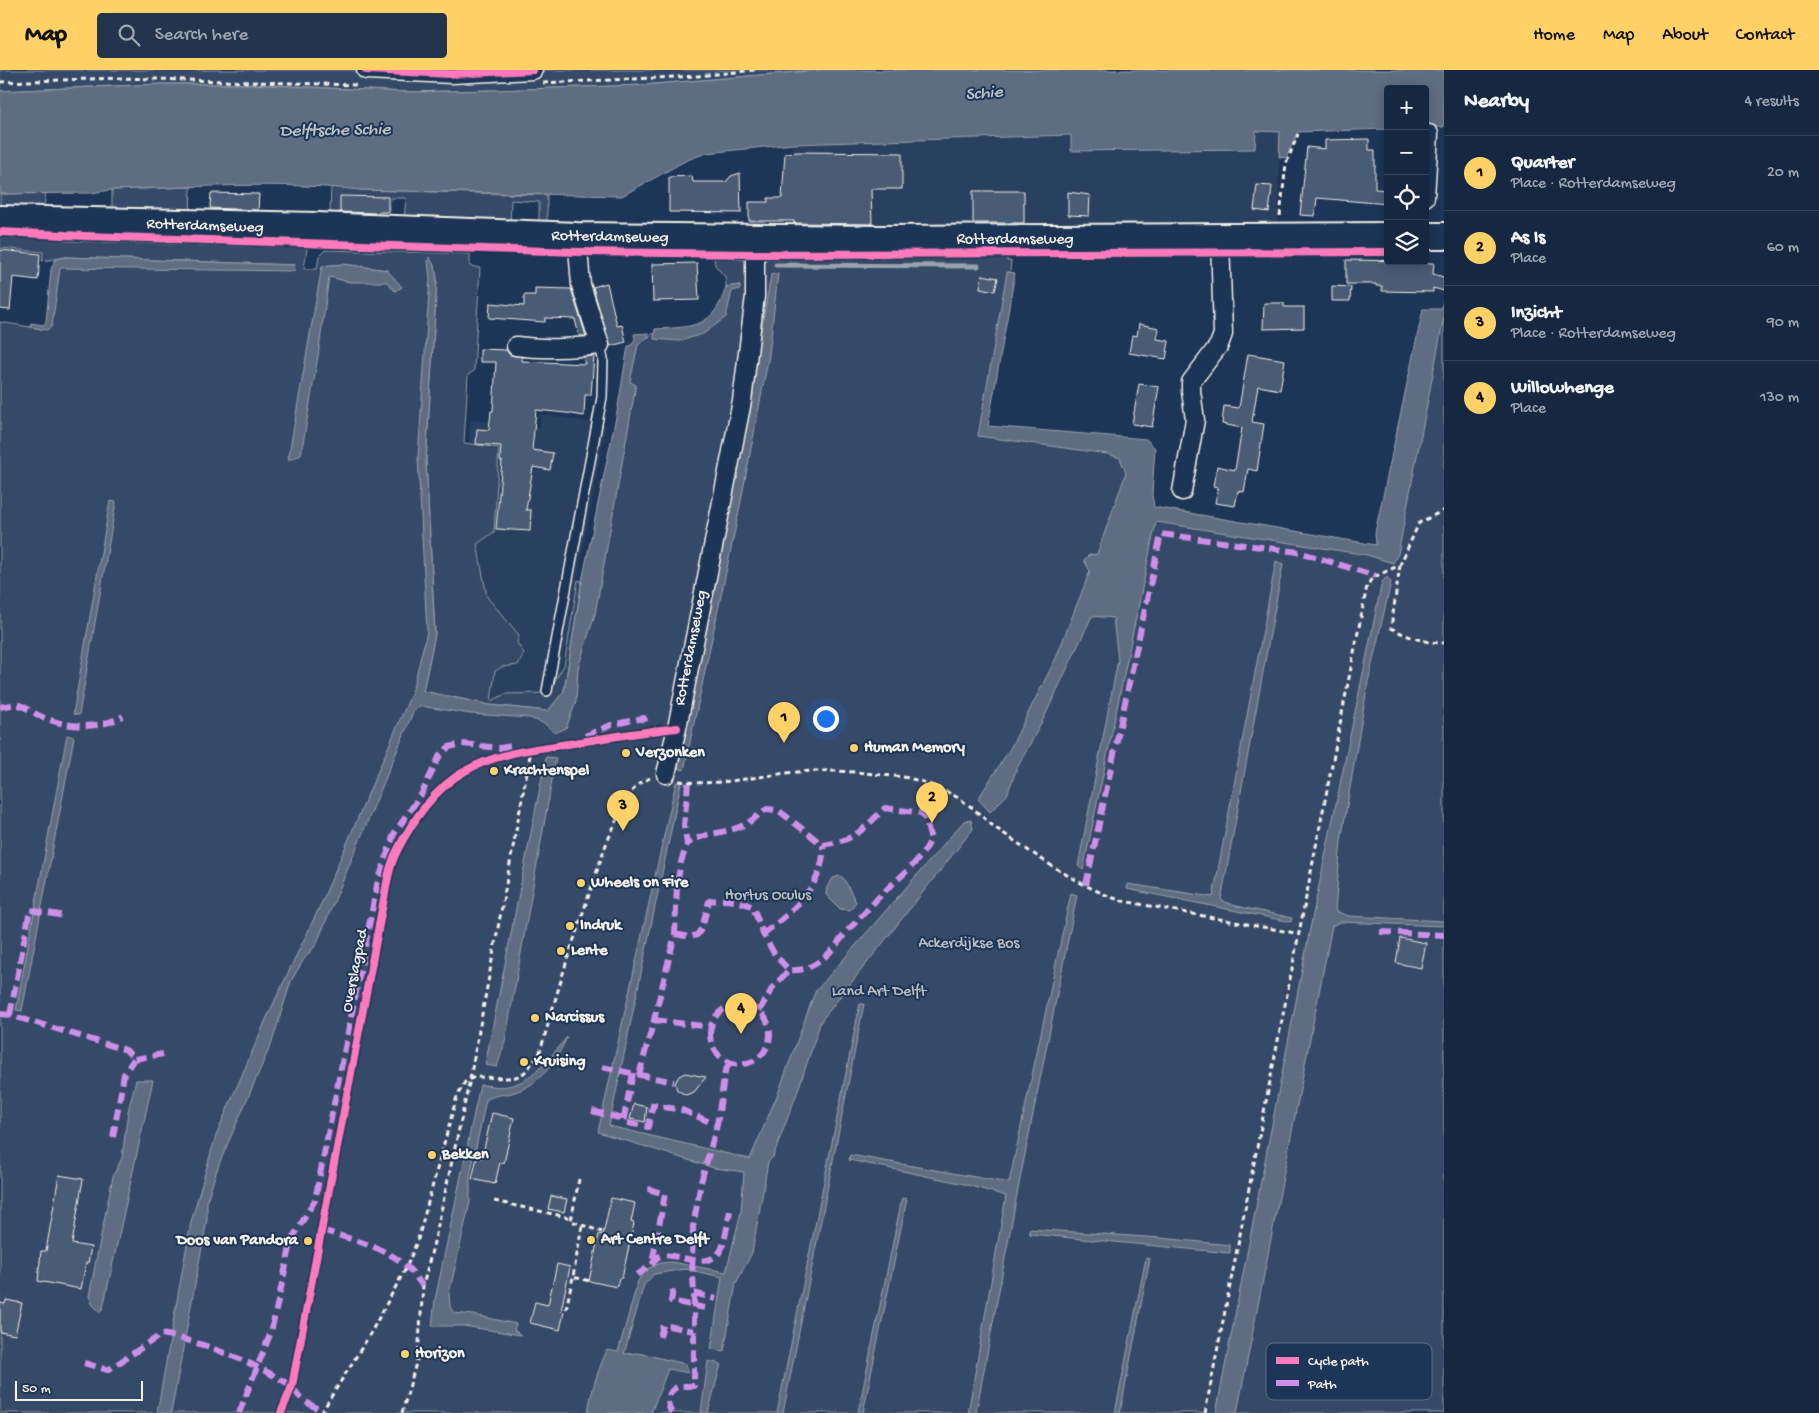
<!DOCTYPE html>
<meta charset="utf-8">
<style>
body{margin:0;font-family:"Gochi Hand",sans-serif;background:#23344c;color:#f1f3f6}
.controls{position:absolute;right:15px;top:15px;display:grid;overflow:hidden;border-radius:5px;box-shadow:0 2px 12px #0003}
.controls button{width:45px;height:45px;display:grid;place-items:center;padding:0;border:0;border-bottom:1px solid #35445a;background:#162841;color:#f1f3f6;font:25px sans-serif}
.scale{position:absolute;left:15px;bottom:12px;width:128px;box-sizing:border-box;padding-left:5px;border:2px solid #f4f1e8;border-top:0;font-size:14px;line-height:18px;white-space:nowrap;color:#f4f1e8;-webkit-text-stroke:4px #1d3557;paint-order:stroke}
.you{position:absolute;left:825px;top:648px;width:18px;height:18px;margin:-12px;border:4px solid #fff;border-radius:50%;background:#1a73e8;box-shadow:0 0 0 8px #1a73e833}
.badge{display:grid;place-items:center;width:32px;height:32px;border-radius:50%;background:#ffd166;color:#111;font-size:16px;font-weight:700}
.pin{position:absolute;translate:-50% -41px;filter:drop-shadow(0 1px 2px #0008)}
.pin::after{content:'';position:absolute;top:26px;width:18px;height:15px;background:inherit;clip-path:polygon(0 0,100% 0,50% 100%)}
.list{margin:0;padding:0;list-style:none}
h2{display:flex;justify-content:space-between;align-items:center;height:65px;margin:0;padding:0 20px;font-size:21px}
h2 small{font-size:16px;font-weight:400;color:#9ea6b1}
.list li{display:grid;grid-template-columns:32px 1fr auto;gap:15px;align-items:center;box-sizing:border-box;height:75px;padding:0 20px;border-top:1px solid #35445a}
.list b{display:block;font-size:19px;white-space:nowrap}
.list p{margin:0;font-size:16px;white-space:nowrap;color:#9ea6b1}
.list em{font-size:16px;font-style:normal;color:#9ea6b1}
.icon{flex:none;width:28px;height:28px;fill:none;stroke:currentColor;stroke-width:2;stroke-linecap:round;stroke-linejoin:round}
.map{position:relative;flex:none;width:1444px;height:1343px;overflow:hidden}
header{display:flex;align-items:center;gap:30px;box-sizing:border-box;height:70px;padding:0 25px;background:#ffd166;color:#111}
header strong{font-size:24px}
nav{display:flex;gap:28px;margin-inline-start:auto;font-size:18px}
.search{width:350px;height:45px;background:#23344c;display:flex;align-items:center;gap:12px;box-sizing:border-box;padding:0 18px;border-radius:5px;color:#9ea6b1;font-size:19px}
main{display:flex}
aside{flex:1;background:#162841}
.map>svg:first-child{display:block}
</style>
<header>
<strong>Map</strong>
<div class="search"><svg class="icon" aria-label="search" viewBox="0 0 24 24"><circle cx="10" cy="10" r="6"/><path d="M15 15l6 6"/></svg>Search here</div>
<nav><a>Home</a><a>Map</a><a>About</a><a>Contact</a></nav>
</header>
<main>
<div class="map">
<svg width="1444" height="1343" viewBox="0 0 1444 1343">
<rect width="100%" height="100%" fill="#1d3557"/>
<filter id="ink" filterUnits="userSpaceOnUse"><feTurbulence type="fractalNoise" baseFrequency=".02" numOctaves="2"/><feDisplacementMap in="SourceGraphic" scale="10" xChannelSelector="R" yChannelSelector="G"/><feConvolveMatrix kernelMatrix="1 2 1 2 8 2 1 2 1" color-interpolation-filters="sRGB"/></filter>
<g filter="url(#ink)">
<path fill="#2a4060" d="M1256 61 1280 62 1278 157 1020 161 791 155 793 74 1071 65V81L1255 79Z
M540 344 606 355 556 628 533 633 460 627 464 458 470 350 540 357Z"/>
<path fill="#354a67" stroke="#949ea8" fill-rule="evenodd" d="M0 0H820L643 15 495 20 405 22 251 14H162L0 21Z
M331 116 361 120 547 125V154L539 150V132L511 130 510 154 404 150 406 128H391L389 149 330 144Z
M191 117 190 143 112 145V120Z
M46 123 43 143 0 140V124Z
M0 165 53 168 68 171 307 178 304 199H317L319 186 325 180 470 184V196L480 198 474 301 468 305 464 373 499 378 494 462 477 474 487 527 519 565 517 573 524 583 518 595 502 597 495 601 491 631 506 624 548 623 564 595 578 510 582 511 564 621 548 641 490 635 423 621 435 564 426 391 437 209 435 197 429 188 433 206 421 390 430 562 418 628 558 649 638 268 649 267 655 262V266L687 263 718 247 729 219 740 215 726 217V208L715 195 714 187 746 190 749 208 764 189H767L1007 187V191H1011L1009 210 983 360 1135 383 1138 436 1389 484 1444 234V1343H0V252L42 259 47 255 60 192 295 195 66 187 42 191 43 182 0 178ZM343 194 387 200 389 202 322 199 323 196Z"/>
<path fill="#5e6d82" stroke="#9aa2ab" d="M820 0H1444V57L1425 58V19H1388V59L1298 62 1286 88 1279 87 1280 62 1256 61 1255 79 1071 81V65L793 74 707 83 687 90 622 126 360 120C279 111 194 117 112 120L90 123 0 124V21L162 14H251L405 22 495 20 643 15Z
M429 187 435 197 437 209 426 391 435 564 423 621 490 635 548 641 564 621 582 511 617 342 628 276H631L635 269 634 264 649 263V266L638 275 630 312 636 315 595 544 578 598 576 632 566 658 555 663 545 654 530 648 471 644 420 636 414 640 316 875 304 889 291 911 272 972 219 1094 207 1130V1150L171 1343H157L191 1152 216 1065 268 945 320 836 412 622 427 562 418 388 430 208 428 192Z
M60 188 66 187 295 195 294 201 60 198 52 256 47 260 30 257 31 253 43 255 46 252 51 199 55 190Z
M343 194 387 200 402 217 395 221 387 212H350L329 207 318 286 301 385 288 390 322 196Z
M1007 202 1015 203 988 356 1146 369 1155 378 1152 424 1154 437 1376 475 1375 463 1423 239H1441L1444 227V247L1398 484 1393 493 1367 485 1156 452 1083 800 1078 796 1118 590 1113 548 1092 546 1042 652 1017 698 1007 725 990 742 978 729 1011 677 1056 588 1090 501 1084 490 1089 485 1097 484 1126 403 1120 388 1108 384 978 366Z
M778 203 769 285 739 441 684 700 678 698 718 501 771 205Z
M740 215V219L732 221 726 247 703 264 679 271 654 269 655 259C693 257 714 258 726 217Z
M110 431 116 432 79 645 73 644Z
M1276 491 1283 494 1221 830 1232 835 1292 848 1291 852 1127 819 1128 814 1213 827Z
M1387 507 1391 512 1368 612 1341 771 1335 841 1349 846 1444 851V856L1340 852 1332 856 1237 1343H1216L1310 859 1382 512Z
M67 665 74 667 22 941 16 940Z
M546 687 556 688 505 972 497 997 485 995Z
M676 712 681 713 609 1056 750 1089 779 1021 815 922 964 751 971 750 973 759 821 951 797 1023 773 1087 768 1092 752 1183 736 1213 724 1281 711 1279 722 1207 685 1199 654 1204 644 1215 624 1284 638 1283 686 1294 689 1303 668 1299 651 1343H588C591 1320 598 1301 607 1280L618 1282 638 1211 647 1199 661 1193 671 1192 726 1202 741 1142 744 1102 714 1098 598 1062Z
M840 806 844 809 856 832 850 840 840 839 826 825 827 817 833 808Z
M1071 823 1077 825 1018 1119 976 1343H968L1006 1126 960 1113 849 1090 850 1085 1009 1113Z
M860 934H864L783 1343H777Z
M567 967C557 990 541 1014 515 1022 504 1026 497 1023 486 1030L470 1106V1132L449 1224 450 1237 454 1243 474 1245 516 1254 514 1260 521 1265 463 1256H432L435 1230 480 1015C489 1015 499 1018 508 1016 534 1011 551 986 567 967Z
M136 1010H153L103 1238 100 1242 92 1234 89 1226 113 1106 122 1088 128 1041Z
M902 1128 907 1129 863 1343H858Z
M1029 1159 1161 1168 1230 1175V1183L1030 1164Z
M1146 1188 1150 1189 1120 1343H1115Z
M708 1291 721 1294 708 1343H701Z"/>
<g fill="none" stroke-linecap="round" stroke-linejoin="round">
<path stroke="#9aa2ab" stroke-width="5" d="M776 195 978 196"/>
</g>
<path fill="#485b74" stroke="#f4f1e8" d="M1369 69V80H1375V119L1388 120V134L1317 128 1315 146 1300 145 1307 77 1325 79V70Z
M799 82 902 83V119H871L872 154 794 153V151H749V132H768V128H782L785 83Z
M740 103 741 143 669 142V107L692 106 693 112H726L731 106Z
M1257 115 1272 116 1269 142 1254 140Z
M973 121H1024V153H973Z
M1068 122 1090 125 1089 146 1068 145Z
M211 123 259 124 258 140 210 138Z
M340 126 388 127V142H378V143L340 142Z
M0 180 40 184 38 210 13 207 10 240 0 239Z
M1346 190 1423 191V193H1434L1433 204 1444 207V221L1433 218V222L1382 221V216H1376V214H1346Z
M697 193 699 230 653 231 652 194Z
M982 205 998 208 995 221 980 218Z
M607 213 617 256 622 255 626 272 610 276 593 217Z
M1332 216 1351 217 1350 231H1332Z
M535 218 571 219 586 266H579L575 249 545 248V252L489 248 490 233 524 236V225H535Z
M1264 233H1284V237H1304V258L1263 259Z
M1139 254 1159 258 1157 269 1169 271 1166 289 1129 283 1132 265 1137 266Z
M480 279 506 280 510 285 522 287V291L585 294 583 287 594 286 591 325H585L584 346 566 343 536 340 532 380 553 383 550 400 533 397 526 440H531L530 461 496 459 502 391H500L501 376 476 374 477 359 489 360 491 341H493L496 292H480Z
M1248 284 1285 290 1280 320 1258 316 1252 352 1264 354 1257 401 1248 399 1244 422 1238 421 1235 436 1215 433 1218 417 1213 416 1217 396 1235 400 1242 358 1222 354 1224 336 1239 338Z
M1139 314 1159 317 1152 357 1132 354Z
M1400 868 1426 873 1421 898 1396 893Z
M685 1003 706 1007 694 1022 686 1025 677 1020 675 1013 679 1006Z
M634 1034 647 1037 645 1052 630 1049Z
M492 1043 514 1048 504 1093 500 1092 495 1114 472 1109 477 1087 482 1088Z
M59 1105 83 1109 72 1174 91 1177 88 1193H86L81 1219 38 1211 41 1181H46Z
M551 1126 567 1129 564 1142 548 1139Z
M611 1128 635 1133 631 1152 634 1153 622 1208H619L617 1217 589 1211 599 1164 603 1165Z
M557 1194 570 1197 561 1241 564 1242 560 1260 530 1253 535 1232 548 1235Z
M6 1230 22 1233 15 1265 0 1262V1233L5 1234Z"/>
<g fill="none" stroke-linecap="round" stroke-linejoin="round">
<g stroke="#f4f1e8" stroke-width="12">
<path id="lane" d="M547 621 602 327 603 289 600 275"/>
</g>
<g stroke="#f4f1e8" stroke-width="21">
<path id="street" d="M366 0 452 4 533 0
M1425 127 1429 64
M516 276C544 280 571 278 600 275L581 215 577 166
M1182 421 1195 350 1191 321V312L1219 275 1223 264 1220 168
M666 704 677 658 742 331 755 226V184L758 168"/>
</g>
<g stroke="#f4f1e8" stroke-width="30">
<path id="secondary" d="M0 149 318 156 577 166 878 169 1388 166
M1425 166H1444"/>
</g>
<path stroke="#f4f1e8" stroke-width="3" stroke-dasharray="5 4" stroke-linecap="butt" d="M0 12 121 8 357 15
M543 13 698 6 755 0
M1280 146 1286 94 1298 64
M1400 495 1391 558C1408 567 1425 573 1444 573
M679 711C712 716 742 709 773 705 809 699 846 700 882 705 892 706 903 706 912 709 934 714 959 726 976 741 983 747 989 753 996 758 1032 783 1082 819 1123 831L1300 864
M579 1109 571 1151 602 1162
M494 1131 571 1148
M582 1156 573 1207 590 1211
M566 1239 573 1207
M321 1343 369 1266 407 1196 418 1169 457 1026 465 1012 470 1009 475 1007 508 1008 516 1007 524 1003 539 985 567 890 605 777 620 742 629 724 640 713 650 708
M402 1343 418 1286 423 1216 436 1164 470 1009 531 680
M1205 1343 1367 516 1372 508 1400 495 1419 453 1444 440"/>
<use href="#lane" stroke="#1d3557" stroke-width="9"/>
<use href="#street" stroke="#1d3557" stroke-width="18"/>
<use href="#secondary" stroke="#1d3557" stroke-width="26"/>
<path stroke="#ce8fe9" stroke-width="6" stroke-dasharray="12 6" stroke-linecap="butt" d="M0 637C6 636 14 634 19 635 26 637 34 643 40 646 66 658 98 660 123 646
M585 666 611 655 644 648 649 661
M1086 815 1161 464 1299 482 1376 506
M1380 862 1444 865
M675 864 690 867 697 865 702 858 709 831C725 829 738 830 753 837L763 864 775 885 789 900C801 901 811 898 821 890 832 882 840 870 849 859 859 849 868 839 878 828 897 808 919 795 931 769 928 761 926 748 922 743L885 738C862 760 856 770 823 775L778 740 767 739C759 744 752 751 744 755 726 764 702 762 687 774
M763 864C791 843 826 814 823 775
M710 964a30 30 0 1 1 60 0a30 30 0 1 1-60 0Z
M759 941 773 917 789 900
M0 944 10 945 126 980 134 989 163 984
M10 945 30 840 65 846
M654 950 711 957
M602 997 674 1012
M633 1003 623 1052 648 1057 653 1035 682 1040 717 1055 725 1001 730 993
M639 1005 654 950 675 864 677 814 681 792 687 774 684 756 688 713
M592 1041 623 1049
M113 1067 124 1004 134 989
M648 1119 665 1124 652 1193
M322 1160C349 1169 383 1176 405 1195 412 1201 417 1209 423 1216
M637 1205C642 1201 648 1198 653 1193 654 1192 657 1188 658 1187 672 1179 707 1204 721 1180 725 1173 728 1150 730 1141
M673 1220 671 1231 705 1238
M694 1223 716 1229
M660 1267 663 1255 694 1261
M84 1293 108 1300 162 1264C202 1272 255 1293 290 1315 294 1318 296 1323 299 1326 306 1333 317 1338 325 1343
M239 1343 271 1262 292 1169 315 1130 377 815 394 764 422 723 440 685 449 677 462 674 500 678 516 675
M672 1343C665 1333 667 1319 681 1316 685 1316 690 1316 694 1316V1223L692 1191 693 1157 701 1112 717 1055"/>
<g stroke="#1d3557" stroke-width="11">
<path id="cycleway" d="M366 0 452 4 533 0
M0 162 85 166 578 182 755 184 1388 182
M281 1343 292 1316 382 839C386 820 388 798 397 781 412 751 436 717 465 701 496 683 534 679 568 674 604 668 640 662 677 658"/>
</g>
<use href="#cycleway" stroke="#fd7abc" stroke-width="8"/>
</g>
</g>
<g fill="#ffd166" stroke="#1d3557" stroke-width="2">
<circle cx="854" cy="678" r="5"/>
<circle cx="626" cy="683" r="5"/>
<circle cx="494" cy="701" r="5"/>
<circle cx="581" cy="813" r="5"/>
<circle cx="570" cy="856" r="5"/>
<circle cx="561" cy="881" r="5"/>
<circle cx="535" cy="948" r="5"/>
<circle cx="524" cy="992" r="5"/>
<circle cx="432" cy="1085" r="5"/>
<circle cx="591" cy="1170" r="5"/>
<circle cx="308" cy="1171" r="5"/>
<circle cx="405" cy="1284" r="5"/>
</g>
<g text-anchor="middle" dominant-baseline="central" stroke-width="4" stroke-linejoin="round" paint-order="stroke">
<g font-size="16" fill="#f4f1e8" stroke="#1d3557">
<text transform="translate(205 157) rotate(2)">Rotterdamseweg</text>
<text transform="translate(610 168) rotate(1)">Rotterdamseweg</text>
<text x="1015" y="170">Rotterdamseweg</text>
<text transform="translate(692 578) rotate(-79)">Rotterdamseweg</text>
<text transform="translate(356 901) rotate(-79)">Overslagpad</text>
</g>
<g font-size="16" font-weight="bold" fill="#f4f1e8" stroke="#1d3557" text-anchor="start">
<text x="864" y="678">Human Memory</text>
<text x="636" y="683">Verzonken</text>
<text x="504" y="701">Krachtenspel</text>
<text x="591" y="813">Wheels on Fire</text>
<text x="580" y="856">Indruk</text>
<text x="571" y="881">Lente</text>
<text x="545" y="948">Narcissus</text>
<text x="534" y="992">Kruising</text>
<text x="442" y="1085">Bekken</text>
<text x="601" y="1170">Art Centre Delft</text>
<text x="298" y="1171" text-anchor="end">Doos van Pandora</text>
<text x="415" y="1284">Horizon</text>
</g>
<g font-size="16" fill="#bbbfc1" stroke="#1d3557">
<text x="768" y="826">Hortus Oculus</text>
<text x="969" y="874">Ackerdijkse Bos</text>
<text x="879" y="922">Land Art Delft</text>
</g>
<g font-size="18" font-style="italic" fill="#c0c3c4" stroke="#1d3557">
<text transform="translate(984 24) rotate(-5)">Schie</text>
<text transform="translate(335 61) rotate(-1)">Delftsche Schie</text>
</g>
</g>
<rect x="1266" y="1273" width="166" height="57" rx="8" fill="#1d3557" stroke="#5e6d82" stroke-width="1"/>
<rect x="1276" y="1287" width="23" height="7" fill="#fd7abc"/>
<rect x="1276" y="1310" width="23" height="6" fill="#ce8fe9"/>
<g font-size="14" fill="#f4f1e8">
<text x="1308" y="1295">Cycle path</text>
<text x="1308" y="1318">Path</text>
</g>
</svg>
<div class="controls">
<button>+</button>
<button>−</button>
<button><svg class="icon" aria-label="locate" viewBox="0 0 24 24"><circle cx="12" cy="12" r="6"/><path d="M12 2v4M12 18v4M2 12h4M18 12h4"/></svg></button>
<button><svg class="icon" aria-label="layers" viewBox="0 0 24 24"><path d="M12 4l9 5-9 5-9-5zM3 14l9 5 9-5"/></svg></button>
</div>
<div class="scale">50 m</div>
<div class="you"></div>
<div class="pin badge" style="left:784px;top:673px">1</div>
<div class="pin badge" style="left:932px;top:753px">2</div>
<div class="pin badge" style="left:623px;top:761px">3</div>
<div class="pin badge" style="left:741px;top:964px">4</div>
</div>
<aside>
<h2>Nearby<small>4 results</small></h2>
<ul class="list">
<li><span class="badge">1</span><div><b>Quarter</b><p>Place · Rotterdamseweg</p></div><em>20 m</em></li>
<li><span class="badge">2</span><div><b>As Is</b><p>Place</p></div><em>60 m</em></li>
<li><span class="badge">3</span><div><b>Inzicht</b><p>Place · Rotterdamseweg</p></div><em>90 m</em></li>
<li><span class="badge">4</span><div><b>Willowhenge</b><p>Place</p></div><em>130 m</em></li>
</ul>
</aside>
</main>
